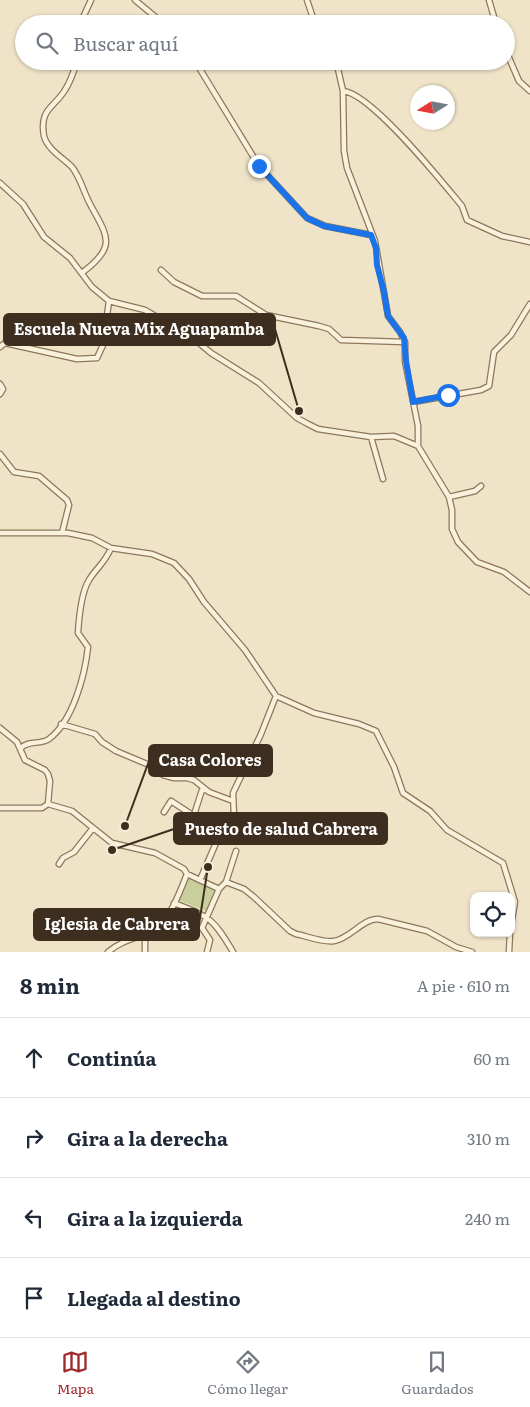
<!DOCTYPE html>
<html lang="es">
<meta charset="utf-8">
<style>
body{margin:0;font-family:Literata,serif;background:#f2f2f3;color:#1f2937}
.controls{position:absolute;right:15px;bottom:15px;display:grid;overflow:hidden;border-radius:10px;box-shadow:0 1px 4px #0004}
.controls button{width:45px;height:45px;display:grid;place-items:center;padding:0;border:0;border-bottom:1px solid #e0e1e3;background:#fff;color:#1f2937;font:25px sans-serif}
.compass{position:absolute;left:410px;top:85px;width:45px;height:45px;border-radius:50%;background:#fff;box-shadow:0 1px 4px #0004;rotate:259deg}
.stop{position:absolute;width:15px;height:15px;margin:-11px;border:4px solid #1a73e8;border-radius:50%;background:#fff}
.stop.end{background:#1a73e8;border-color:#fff;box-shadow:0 1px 5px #0008}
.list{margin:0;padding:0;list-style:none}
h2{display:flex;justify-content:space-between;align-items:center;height:65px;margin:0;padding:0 20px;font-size:21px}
h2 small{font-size:16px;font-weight:400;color:#747a83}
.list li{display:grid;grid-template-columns:32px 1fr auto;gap:15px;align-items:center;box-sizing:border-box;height:80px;padding:0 20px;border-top:1px solid #e0e1e3}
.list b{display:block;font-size:19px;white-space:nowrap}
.list em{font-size:16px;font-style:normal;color:#747a83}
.icon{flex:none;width:28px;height:28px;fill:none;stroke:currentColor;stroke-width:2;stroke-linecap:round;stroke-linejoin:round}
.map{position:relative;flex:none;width:530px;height:952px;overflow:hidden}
.search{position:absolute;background:#fff;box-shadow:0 1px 4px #0004;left:15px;right:15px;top:15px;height:55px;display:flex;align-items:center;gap:12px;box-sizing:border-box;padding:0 18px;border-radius:28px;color:#747a83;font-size:19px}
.sheet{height:385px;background:#fff}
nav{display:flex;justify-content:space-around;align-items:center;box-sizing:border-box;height:70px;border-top:1px solid #e0e1e3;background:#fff;font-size:14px;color:#747a83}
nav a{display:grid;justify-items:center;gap:2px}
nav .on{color:#9e2a2b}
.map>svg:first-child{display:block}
</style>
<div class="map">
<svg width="530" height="952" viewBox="0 0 530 952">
<rect width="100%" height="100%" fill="#f0e4c8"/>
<path fill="#c9cf9b" d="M188 876 215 889 206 911 178 900Z"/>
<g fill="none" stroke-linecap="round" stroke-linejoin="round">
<g stroke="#8d765c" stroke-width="7">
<path id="minor" d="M135 0 164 24
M307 0 315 24
M489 0 496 24
M80 24 91 0
M506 51 519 81 530 91
M77 61C74 71 71 81 65 90 54 108 39 109 44 136 47 149 63 158 72 167 80 177 83 190 89 202 106 235 119 245 83 272
M195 61 259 166 307 218 325 226 371 235
M333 61 338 69 343 91 344 151 347 168 375 241 388 316 400 332 405 342V361L418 426V446
M343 91C371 93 442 182 462 206L467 220 502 236 530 242
M0 183 23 204 44 237 70 258 92 287 109 301 145 310 193 338 211 353 259 383 297 418 308 424 318 429 371 437 394 436 418 446 449 497 452 510V529L458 542 477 562 504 572 530 592
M161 270 174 282 202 296H236L266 315 319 326 329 329 341 340 405 342
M0 347 5 343 77 359 97 358 103 345 109 301
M0 384 3 389 0 394
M413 402 481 390 489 386 494 352 511 335 530 304
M371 437 383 479
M0 454 14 472 39 476 67 500 69 505 62 533
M449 497 475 491 481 486
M0 533H68L92 538 111 548 152 554 174 563 189 579 204 602 245 650 276 696 314 713 359 724 376 731 394 767 403 793 430 811 447 830 503 863 515 902 511 925
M61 724 95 734 102 742 116 751 154 767 163 775 174 778H187L194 780 209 792 233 801
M0 728 17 742 25 760 45 770 48 774 50 781 48 804
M21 748C28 740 41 745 49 739 73 721 85 675 88 647L78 633C79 617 81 593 89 580 97 567 105 563 111 548
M0 808H42L48 804 72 811 112 843 155 853 184 869 187 874 219 889
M164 812 171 801 194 816
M190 827 202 790H206
M59 864 63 858 74 852 93 828
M200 880 216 843 234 817 233 793 261 734 276 696
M226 882 244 889 254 897 290 931 296 934C307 936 323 943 334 941 351 938 362 919 378 919L427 931 456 947 472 952
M174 903C210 917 213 918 233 952
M145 933V952
M108 952C126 937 140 939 157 928 170 919 181 889 187 874
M207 952 210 940 202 928 219 889 226 882 236 851
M509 952 510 933"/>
</g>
<use href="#minor" stroke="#faf1dc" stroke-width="4.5"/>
</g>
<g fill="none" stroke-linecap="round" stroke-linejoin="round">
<path stroke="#1a73e8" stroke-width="6" d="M259 166 307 218 324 226 371 235 376 248 377 265 384 292 388 316 404 338 406 361 413 402 448 395"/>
</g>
<path fill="none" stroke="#3d2e20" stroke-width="2" d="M299 411L275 329M125 826L149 761M112 850L174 829M208 867L199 924"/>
<g fill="#3d2e20" stroke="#f7eed8" stroke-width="2">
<circle cx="299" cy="411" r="5"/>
<circle cx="125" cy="826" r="5"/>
<circle cx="112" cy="850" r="5"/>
<circle cx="208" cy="867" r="5"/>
</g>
<g fill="#3d2e20" stroke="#3d2e20" stroke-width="2">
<rect x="4" y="314" width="271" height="31" rx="5"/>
<rect x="149" y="745" width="123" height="31" rx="5"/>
<rect x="174" y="813" width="213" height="31" rx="5"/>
<rect x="34" y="909" width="165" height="31" rx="5"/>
</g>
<g font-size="16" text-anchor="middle" font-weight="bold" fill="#fff">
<text x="139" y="335">Escuela Nueva Mix Aguapamba</text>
<text x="210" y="766">Casa Colores</text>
<text x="281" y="835">Puesto de salud Cabrera</text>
<text x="117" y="930">Iglesia de Cabrera</text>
</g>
</svg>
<div class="controls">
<button><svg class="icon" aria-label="locate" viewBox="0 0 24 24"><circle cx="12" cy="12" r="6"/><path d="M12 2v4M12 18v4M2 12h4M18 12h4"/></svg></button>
</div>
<svg class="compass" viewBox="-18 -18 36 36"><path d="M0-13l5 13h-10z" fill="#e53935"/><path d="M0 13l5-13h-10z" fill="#747a83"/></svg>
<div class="stop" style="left:448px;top:395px"></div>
<div class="stop end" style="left:259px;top:166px"></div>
<div class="search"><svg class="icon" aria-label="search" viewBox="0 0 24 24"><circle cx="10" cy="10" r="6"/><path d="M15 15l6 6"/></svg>Buscar aquí</div>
</div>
<section class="sheet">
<h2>8 min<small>A pie · 610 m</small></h2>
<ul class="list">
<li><svg class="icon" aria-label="ahead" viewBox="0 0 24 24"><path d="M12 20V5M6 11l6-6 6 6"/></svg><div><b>Continúa</b></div><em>60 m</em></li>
<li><svg class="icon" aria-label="right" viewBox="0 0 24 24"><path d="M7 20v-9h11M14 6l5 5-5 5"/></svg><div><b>Gira a la derecha</b></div><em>310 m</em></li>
<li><svg class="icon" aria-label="left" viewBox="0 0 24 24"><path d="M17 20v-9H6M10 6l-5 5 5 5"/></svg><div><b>Gira a la izquierda</b></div><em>240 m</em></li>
<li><svg class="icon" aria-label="arrive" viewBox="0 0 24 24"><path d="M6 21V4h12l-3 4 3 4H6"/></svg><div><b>Llegada al destino</b></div></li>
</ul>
</section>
<nav>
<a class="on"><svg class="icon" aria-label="map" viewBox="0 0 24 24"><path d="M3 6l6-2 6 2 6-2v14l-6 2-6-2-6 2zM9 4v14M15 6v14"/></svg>Mapa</a>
<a><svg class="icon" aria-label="directions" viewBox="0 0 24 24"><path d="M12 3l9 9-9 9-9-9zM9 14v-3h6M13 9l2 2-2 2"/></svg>Cómo llegar</a>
<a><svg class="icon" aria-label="saved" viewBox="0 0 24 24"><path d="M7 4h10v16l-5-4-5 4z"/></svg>Guardados</a>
</nav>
